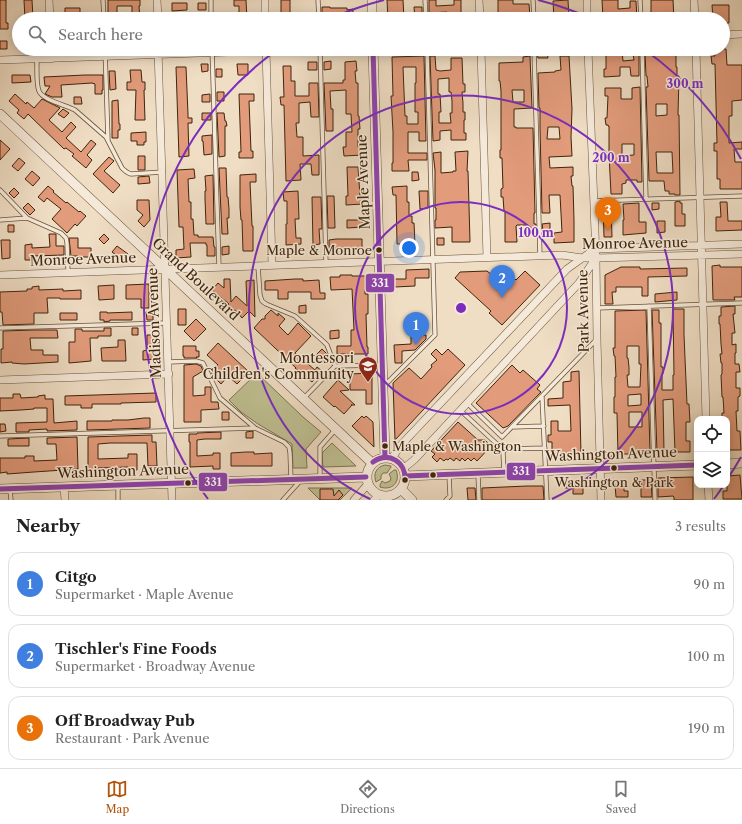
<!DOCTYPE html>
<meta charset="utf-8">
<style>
body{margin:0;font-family:"Libre Caslon Text",serif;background:#f2f2f2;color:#222}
.controls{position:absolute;right:12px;bottom:12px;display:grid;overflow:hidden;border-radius:8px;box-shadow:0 2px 10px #0003}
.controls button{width:36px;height:36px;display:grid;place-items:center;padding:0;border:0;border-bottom:1px solid #e0e0e0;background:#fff;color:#222;font:20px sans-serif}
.you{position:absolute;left:409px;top:248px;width:14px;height:14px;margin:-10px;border:3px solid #fff;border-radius:50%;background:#1a73e8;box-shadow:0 0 0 6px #1a73e833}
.badge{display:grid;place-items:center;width:26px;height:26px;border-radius:50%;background:#b45309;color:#fff;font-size:13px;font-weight:700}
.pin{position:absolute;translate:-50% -33px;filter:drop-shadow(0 1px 2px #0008)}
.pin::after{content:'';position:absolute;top:21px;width:14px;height:12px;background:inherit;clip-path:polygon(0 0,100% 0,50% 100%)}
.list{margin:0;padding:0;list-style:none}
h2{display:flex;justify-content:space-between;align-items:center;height:52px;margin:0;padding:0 16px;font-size:17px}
h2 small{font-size:13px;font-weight:400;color:#767676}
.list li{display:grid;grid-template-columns:26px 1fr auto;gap:12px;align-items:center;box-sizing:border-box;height:64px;margin:0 8px 8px;padding:0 8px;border:1px solid #e0e0e0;border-radius:12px}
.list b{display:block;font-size:15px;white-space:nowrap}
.list p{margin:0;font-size:13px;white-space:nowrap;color:#767676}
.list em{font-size:13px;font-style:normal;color:#767676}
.icon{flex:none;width:22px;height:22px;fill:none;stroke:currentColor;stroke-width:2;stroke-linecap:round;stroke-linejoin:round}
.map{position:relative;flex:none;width:742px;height:500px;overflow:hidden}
.search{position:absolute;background:#fff;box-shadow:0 2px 10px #0003;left:12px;right:12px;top:12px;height:44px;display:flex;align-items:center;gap:10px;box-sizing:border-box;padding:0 14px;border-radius:22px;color:#767676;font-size:15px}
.sheet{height:268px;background:#fff}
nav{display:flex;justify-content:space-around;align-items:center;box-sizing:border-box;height:56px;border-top:1px solid #e0e0e0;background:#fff;font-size:11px;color:#767676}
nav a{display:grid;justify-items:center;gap:2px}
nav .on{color:#b45309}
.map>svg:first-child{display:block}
</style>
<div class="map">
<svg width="742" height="500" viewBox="0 0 742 500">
<rect width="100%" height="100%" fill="#efddc4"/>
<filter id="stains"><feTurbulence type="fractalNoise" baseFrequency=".005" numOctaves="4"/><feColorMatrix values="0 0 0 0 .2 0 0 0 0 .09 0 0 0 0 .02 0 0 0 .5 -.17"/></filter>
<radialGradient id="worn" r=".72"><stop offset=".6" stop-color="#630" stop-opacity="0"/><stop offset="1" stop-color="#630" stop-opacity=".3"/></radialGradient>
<path fill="#bebf91" stroke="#7e724e" d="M257 373 303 417 321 432 306 449 307 468H293L292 444 258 424 241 412 229 400Z
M332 443 356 466 323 467 322 453Z
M385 465 391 466V467L387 473H383L381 476V479L376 482C373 474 376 467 385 465Z
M394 470H396C401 482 392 491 380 487V485L382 481 385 483 390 481 391 478 389 474Z
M308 488H352L340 500H320Z"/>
<path fill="#e29b7b" stroke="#3e250c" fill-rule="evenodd" d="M0 0H6V23H8V29H0Z
M24 0H32L33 18 25 19Z
M108 0H140V6H139L140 19H132V6H117V19H107V13H108Z
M234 0H246L247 19H239V6H234Z
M281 0H290V19H281Z
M387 0H403L404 19H388Z
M429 0H436V6L454 5V0H461V19H447V12L429 13Z
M498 0H513V4H529L530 17 513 18V19H498Z
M568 0 569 18 554 19 553 1Z
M602 0H618V9L630 8V1H636L637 19H606V17L603 18Z
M651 0H673L674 19 651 18Z
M172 3H187V10L172 11Z
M198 3H206V10H198Z
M712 5H729V23H723V19H713Z
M322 7H330V8H347V10L353 9V19H346V16H340V14H322Z
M414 7H422V13L421 14V19H415Z
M65 8H80V16L65 17Z
M100 13 101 19H88V14Z
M0 41H7V49H0Z
M714 49H726L727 65H742V100L732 101V116H729V143L742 142V149H734L735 162H742V189H720V179H717V151H714V143H717L715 64H712L711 56H715Z
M606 50H622L623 61 634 60 633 54 639 53V76H631L630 67H620V76L604 77V69H606Z
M537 52H547L548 58H538Z
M676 52V67H677V76H679L678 115H679L680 195H675V194H669V191H665L664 181H649L646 87H648L647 76H646L645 53ZM656 104H667V115L656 116ZM656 152H672L673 173H657Z
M424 56 426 141H419V132H408V153H427V160H408L409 171H392V163H393V132L391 96H393L392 57ZM403 67H416V83H415V112H418V124H407V116H405Z
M430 56H435L436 70 440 71 451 70V58H462L463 84H465V92H462L463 103V112H465V120H464V133H466V140H451V130L440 131V140L433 141ZM449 78V92H451L452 101V113H450L451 123H439V112H441L440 94H438V79Z
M530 56 532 108 514 109V127H516V128H533L535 213H534V224H536V234H529L528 225H517L516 226 517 242H505V211H504L503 197H501V189L503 188 502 158H500V150H501V91L500 81H499V63L523 62V57ZM512 90H524V102H513Z
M560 56H569L572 109 571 137 572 156 549 157 550 168 573 167V176H571L572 186H573L574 220V242L554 243V233L562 232 560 195H549L550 213H542L540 128V108H539L538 73 555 72V71L561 70ZM548 127H559L560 139H547Z
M331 61V69L324 70V62Z
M356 61 357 71H355L356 83H358V116H359L360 129H358V147H363V155L344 156 343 147H346V132H352L351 114H346V90L330 91 331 109H333V131H326L324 83H343V80H345V62Z
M308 62H317V70H308Z
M201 64H208V71L202 72Z
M237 64H248V75H238Z
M283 66H291V81H295V96H309V83H318L319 117H311L310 102 299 103V123H296L297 137H303V156L319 155V175H312L311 164H300L301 180 286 181 284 105H281L280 97H284Z
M176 67H186L188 114V118H192V123H188L189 156 179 157Z
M216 69H222V77H216Z
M130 70H141L142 82H145V90H144L145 120H135L136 90H127V82H131Z
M109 71H115L116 89 110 90Z
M12 75H30L31 82 12 83Z
M85 75H103V90H102V94H95V84L92 83 61 85 62 97H52L45 94 50 86H45L44 77Z
M640 87 642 182H637V180H626V183L622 184V194H611L609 154V126H608V125H606L605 118H607L608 96H605V88H621V99H632V88ZM622 144H634V155L622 156Z
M217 92H224V101H217Z
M15 94 26 104 27 102 34 108 42 99 60 108 49 120 62 132 71 122 76 127 66 138 81 152 91 140 96 144 87 155 92 160 86 168 72 156 74 154 66 148 64 149 28 114 24 119 17 113 19 110 9 101Z
M210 94V102H202V95Z
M239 94H254V101H249L251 151H253V158H239V152H241Z
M74 97H81L82 104H74Z
M118 100 119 124H120V130H118V138H112V101Z
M63 109 69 113 64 118 58 114Z
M202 113H211V120H202Z
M217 113H224L225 121H226L227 126H225V156L219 157Z
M146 132V142H144V145H137V141H131V133Z
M212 135V154L204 155 203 141H202V136Z
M0 140 10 149 0 160Z
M468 151 467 171H468L470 242H452V227L435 228V220H436V208H435V170L433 153 441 152V173L453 172V171H456L455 152Z
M138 156H145V170H138Z
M109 157 114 161 104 171 120 185 113 193 93 174Z
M19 158 25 163 18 171 12 166Z
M347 167H358L360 196H363V204L346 205V196H348Z
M219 168H226L227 197H228L229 209V218H227L228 234H222Z
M194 169 195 178 188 179 189 202H191V219H193L194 235H198V237H213L214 247H215V256H207V245H206V243H190L191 257 176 258V250L184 249 183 227H179L177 170Z
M32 171 40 178 33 186 25 179Z
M412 172H418L419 180 412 181Z
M256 174V182H250L252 226H253V251H243L242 220H241L240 207V175Z
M213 175 214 224H206L205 199V191H206L205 176Z
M149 176 150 183 138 184V177Z
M48 186 54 191 53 192 66 203 67 202 79 212 80 211 86 216 77 226 75 224 67 233 52 219 61 209 47 198 44 202 38 197Z
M407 186V202H409V216H412V223H414L415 244H397L396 195H393L392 187Z
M14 188 19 193 14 198 9 193Z
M298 191 299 219H295L296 238H301V244L286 245V224H287V201H284L283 192Z
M419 191H428V208L420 209Z
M327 196H334L335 228H328Z
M312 197H321L322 229H319L320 244 313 245Z
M137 200H149L150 220 144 227 138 221 143 215 137 210Z
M680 201V203H682V214H685V226H675V202Z
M720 202H727L728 221H742V230L716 231V217H721Z
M28 203 35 210 30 215 23 208Z
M639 203V222H646V233L623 235V220H624L623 204Z
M652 203H659V209L652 210Z
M603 204H611L612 237H604Z
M347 220H362L363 227 347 228Z
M657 221H665V232L657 233Z
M550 223V230H543L542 224Z
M8 225H14V232H8Z
M49 234H56V246H64V255L32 256V260H25V245L32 244V248L50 247Z
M104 234 109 239 104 244 99 239Z
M69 238H78V248H91V257H81V256H71Z
M437 238H444V245H437Z
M336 239H362V248L329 249V240Z
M1 240H10V258L2 259Z
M117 246 128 254 124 259 120 258 112 252Z
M229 246V254L222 255V247Z
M720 265V267H742V297H734L735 300H713L712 266Z
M621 267H640V269L687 268V276L648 277V296H642V287H616V292H612L613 304H605V275Z
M429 269V278H415V286L395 287 394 279H406V270Z
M505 270 516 280 525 271 540 285 502 325 489 313 491 311 455 278 460 272 487 271 492 275 495 271Z
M340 275H352V276H365V294H368V314H366L367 347H368V354H337V346H351V330H354L352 289 331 290 330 277H340Z
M224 279H230L231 302 236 296 247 306 246 281 254 280 255 317 249 311 242 318 235 310 233 311 227 306 229 304 212 290 218 283 224 288Z
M295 279H303V281L319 280 320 293H325V299H311V292H288V299H278V290H265V281Z
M149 284V308H141V299H126V285Z
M114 285V299L99 300 98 286Z
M39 286V290L63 289V291L81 290V299H60V298H47L48 313H34V324L3 325 2 312H0V292L27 291V289H32V287Z
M677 292V300L655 302V294Z
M306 305V313H299V306Z
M735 306V314H733L735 333H732V345L736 344V353H735V364H739L740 372H736V388H740V396L738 397V411H736L737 431H740L741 450H727V419H722V413H724L723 397H722L721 375 722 374V363H721L720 354H722L721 344 720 324H719V316H721V307Z
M178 309H186V325H178Z
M673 309H684V335L687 404H689L690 422H686V441H690V452H675L673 399 663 400 664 452H657L652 310H659V323H661V367H663V374H662V390H673V375H674Z
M271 310 278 316V313L285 319 279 326 288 335 298 323 311 336 295 353 315 370 317 367 322 371 312 382 295 368H296L254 328 262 319H265V316Z
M646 310 650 452H649V453H636V454H618L617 413H614V397H615V377H616L615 356H614L613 348H615V311ZM627 346H639V364H641L640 387H628L627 375H629V367L628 358H627ZM641 394V405L628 406V395ZM629 412H642V427H629Z
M100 312H107V313L132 312V320H110V321L104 322V320H100Z
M146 312H153V320H147Z
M60 313H77V320H60Z
M196 319 206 329 194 341 184 331Z
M104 328H111V336H98V338H90L91 361 69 363V342H75V329H82V331H104Z
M132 328H138V335H132Z
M34 330H57L58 338H30L31 350H43V355H58V362L24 364 12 363V362L1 363V349H3V331Z
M339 330V338L330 339V331Z
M147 335H154L155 359 143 360V351L147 350Z
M411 335H426V339L415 350 402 351V363H395L394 345 411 344Z
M118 340H125L126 361H102L101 348 118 347Z
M218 343 249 372 237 384 228 376 221 384 216 379 217 378 211 373 218 365 207 355Z
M183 346H196V351H199V357H196L197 358H184V356H183Z
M322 349 327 354 321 360 316 355Z
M436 349 442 355 448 349 465 365 395 440 393 383 409 368 421 379 432 367 431 365 437 360 431 354Z
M196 364 201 366 203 371 193 377V396L205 395V387H211V402H218L219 409 201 410V422H184V365Z
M512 365 520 373 523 370 540 385 537 389 541 392 508 426 503 428 476 403Z
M579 371 581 454H552V442H548V435H551V421H558V431H571L570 405 548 406V399L563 398V382L571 381V372Z
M372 373V404H366V390H350V374Z
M338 380 349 390 340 391 355 405H351H352L344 414 335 406 334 407 323 397Z
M156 393V402L121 403V404H92V408H81V405H65V396Z
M13 394H20L21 398 38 397V396L45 395V399H53L54 423 77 421V430L47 431V429L29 430V432H16V423L47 422V408H34V409L21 410 0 411V398H13Z
M222 412H229V420H222Z
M362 416 364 418 366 416 373 422 374 447 352 426Z
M144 418H150V428L87 430V421H112V420H128Z
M458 422 478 440H485L491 446 477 461 474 458 471 461 468 458 465 461 462 458 460 461 456 458 454 461 450 458 448 460 446 459 444 461 440 458 437 462 432 457 435 454 431 451Z
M0 424H5L6 431 0 432Z
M253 431V438H246V432Z
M221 432V439H205L197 440V456L213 455V453H220V469H213V466L190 467V442H189V434H197V433Z
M152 435V442H156L157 466H148L147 443H110L98 444V459L128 458V454H137V470L129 471 128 467 98 468V470H89V469H88V437Z
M77 437 78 469 34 472 7 474V472L0 473V458H25V456H34V461L57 460 56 444H47V438Z
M29 438V446H8V439Z
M246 452H254V454L272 453V466H231V453Z
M740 475 742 499H723V491H727V476Z
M693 477V500H674V497L673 496 658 497V478Z
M641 480H651L652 497H641Z
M583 481V494H573V488H565V482Z
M624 484V491H628V497H616L615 485Z
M527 486H543L544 500H482V488Z
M467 488H475L476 500H468Z
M320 489H333L334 496 339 490 343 495 338 500H320Z"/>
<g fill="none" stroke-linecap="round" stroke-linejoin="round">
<g stroke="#6a533a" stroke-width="5">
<path id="service" d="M103 0 104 19
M211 0V19
M318 0 319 19
M425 0 426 19
M533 0 534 19
M640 0 641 19
M105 49 108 140
M212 49 219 267
M320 49 326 263
M534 49 540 256
M642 49 646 199
M37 59C37 67 36 84 39 91 42 100 66 105 75 110L106 137 122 168C125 171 127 173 131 174L163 172
M0 190 27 218 61 233 66 238 67 243 68 272
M593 201 742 196
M0 220 27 218
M258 266 260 295 262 301 266 304 295 316 324 342 327 345 335 366
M649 306 655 500
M597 308 742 303
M0 328 167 323
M168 362 196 361 203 363 220 398 255 428 284 442 289 447 290 453 291 479
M384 386 435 335 427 49
M542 397 547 500
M304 398 335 366 382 365
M467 403 502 437 596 340
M461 411 498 445 503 452 504 472
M512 427 544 426
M0 436 255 428
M503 452 506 449 545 448
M478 474 479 500
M320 477V447L335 430
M118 486V500
M10 490 11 500
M283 500 301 480
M446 500 450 496 449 475"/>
</g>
<g stroke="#6a533a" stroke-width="8">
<path id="minor" d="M49 0 50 19
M157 0 158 19
M265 0V19
M479 0 480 19
M587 0V19
M694 0 695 19
M723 35 742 34
M51 49V59
M158 49 172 500
M266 49 272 265
M481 49 487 258
M588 49 596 258 597 339 601 500
M696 49 706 419
M0 60 316 49
M0 275 562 255 582 258H596L742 254
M0 380 169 374
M392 458 401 445 567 269 595 249 742 244
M404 468 414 460 579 283 595 259
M708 485 709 500
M64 487 65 500
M354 500 368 484
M374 500 379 495"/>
</g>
<g stroke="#6a533a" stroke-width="10">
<path id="tertiary" d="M372 0V19
M373 49 385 457
M0 114 372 463
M367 477a19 19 0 1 1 38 0a19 19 0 1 1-38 0Z
M727 464 742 463
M405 476 697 465
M0 489 366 477
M401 489 412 500"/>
</g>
<use href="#service" stroke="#f5e9d9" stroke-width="3.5"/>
<use href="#minor" stroke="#f5e9d9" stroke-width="7"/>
<use href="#tertiary" stroke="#f5e9d9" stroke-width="9"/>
<g stroke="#f5e9d9" stroke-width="8">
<path id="bus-1" d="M373 49 385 457
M373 462C389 451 406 462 405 480
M405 476 697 465
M0 489 366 477"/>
</g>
<use href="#bus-1" stroke="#8e44ad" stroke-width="5"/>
</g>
<g fill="none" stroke="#7b2cbf" stroke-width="2">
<circle cx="461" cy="308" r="106"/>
<path d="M370 499A212 212 0 1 1 552 499"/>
<path d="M741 457A317 317 0 0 1 728 478M724 485A317 317 0 0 1 714 499M208 499A317 317 0 0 1 277 50M332 18A317 317 0 0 1 384 0M538 0A317 317 0 0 1 590 18M645 50A317 317 0 0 1 741 159"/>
</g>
<defs>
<g id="school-pin" transform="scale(1)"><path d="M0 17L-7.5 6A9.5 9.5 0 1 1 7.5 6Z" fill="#8f2418" stroke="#f5e9d9"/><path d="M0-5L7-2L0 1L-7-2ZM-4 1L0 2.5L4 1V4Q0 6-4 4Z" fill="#fff"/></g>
</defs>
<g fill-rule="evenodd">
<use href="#school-pin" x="368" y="366"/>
</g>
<g fill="#3e250c" stroke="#f5e9d9" stroke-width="1.5">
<circle cx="379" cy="250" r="3.5"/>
<circle cx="385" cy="446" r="3.5"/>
<circle cx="614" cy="468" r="3.5"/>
<circle cx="433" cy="475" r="3.5"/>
<circle cx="405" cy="480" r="3.5"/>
<circle cx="188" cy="483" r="3.5"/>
</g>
<g text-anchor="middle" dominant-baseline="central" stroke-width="3" stroke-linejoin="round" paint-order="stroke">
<g font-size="13" fill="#3e250c" stroke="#f5e9d9" text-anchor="end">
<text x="372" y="250">Maple &amp; Monroe</text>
<text x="392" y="446" text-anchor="start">Maple &amp; Washington</text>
<text x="614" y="482" text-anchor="middle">Washington &amp; Park</text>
</g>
<g font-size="14" fill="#3e250c" stroke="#f5e9d9">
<text transform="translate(363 182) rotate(-92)">Maple Avenue</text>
<text transform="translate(635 243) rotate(-1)">Monroe Avenue</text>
<text transform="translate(83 259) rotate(-2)">Monroe Avenue</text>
<text transform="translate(196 279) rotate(43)">Grand Boulevard</text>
<text transform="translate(583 311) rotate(-91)">Park Avenue</text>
<text transform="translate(154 323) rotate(-92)">Madison Avenue</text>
<text transform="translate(611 454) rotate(-2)">Washington Avenue</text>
<text transform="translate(123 471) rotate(-2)">Washington Avenue</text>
</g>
<g font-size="14" fill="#3e250c" stroke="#f5e9d9" text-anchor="end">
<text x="354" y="358">Montessori<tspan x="354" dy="16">Children's Community</tspan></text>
</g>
</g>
<circle cx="461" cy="308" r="6" fill="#7b2cbf" stroke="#f5e9d9" stroke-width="2"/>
<g font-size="12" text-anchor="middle" font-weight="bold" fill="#7b2cbf" stroke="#f5e9d9" stroke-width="3" stroke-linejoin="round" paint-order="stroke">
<text x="685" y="88">300 m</text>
<text x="611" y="162">200 m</text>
<text x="536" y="237">100 m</text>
</g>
<g stroke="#f5e9d9" stroke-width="1.5">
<rect x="365" y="273" width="30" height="20" rx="4" fill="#8e44ad"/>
<rect x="506" y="462" width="30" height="19" rx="4" fill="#8e44ad"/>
<rect x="198" y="472" width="30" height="20" rx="4" fill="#8e44ad"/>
</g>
<g font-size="11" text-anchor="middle" font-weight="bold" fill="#fff">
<text x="380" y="287">331</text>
<text x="521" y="475">331</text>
<text x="213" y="486">331</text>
</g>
<rect width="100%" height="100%" filter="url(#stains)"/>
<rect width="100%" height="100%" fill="url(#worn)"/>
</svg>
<div class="controls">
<button><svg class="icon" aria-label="locate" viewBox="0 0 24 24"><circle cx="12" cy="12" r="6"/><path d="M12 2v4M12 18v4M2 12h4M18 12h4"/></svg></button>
<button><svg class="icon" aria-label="layers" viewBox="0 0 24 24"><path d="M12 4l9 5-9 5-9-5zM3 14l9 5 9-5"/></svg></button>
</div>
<div class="you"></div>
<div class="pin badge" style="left:416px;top:345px;background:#3f7fe0">1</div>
<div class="pin badge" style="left:502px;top:298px;background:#3f7fe0">2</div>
<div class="pin badge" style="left:608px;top:230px;background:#e8710a">3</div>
<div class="search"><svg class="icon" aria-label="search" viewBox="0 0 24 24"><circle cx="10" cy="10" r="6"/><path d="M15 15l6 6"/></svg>Search here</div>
</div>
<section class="sheet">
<h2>Nearby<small>3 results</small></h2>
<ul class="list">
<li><span class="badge" style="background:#3f7fe0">1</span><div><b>Citgo</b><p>Supermarket · Maple Avenue</p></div><em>90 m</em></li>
<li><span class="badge" style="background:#3f7fe0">2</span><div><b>Tischler's Fine Foods</b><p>Supermarket · Broadway Avenue</p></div><em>100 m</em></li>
<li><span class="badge" style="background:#e8710a">3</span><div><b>Off Broadway Pub</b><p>Restaurant · Park Avenue</p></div><em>190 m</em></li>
</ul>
</section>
<nav>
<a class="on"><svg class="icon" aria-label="map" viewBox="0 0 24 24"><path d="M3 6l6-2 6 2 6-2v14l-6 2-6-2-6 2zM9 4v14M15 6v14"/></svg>Map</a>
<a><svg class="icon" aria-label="directions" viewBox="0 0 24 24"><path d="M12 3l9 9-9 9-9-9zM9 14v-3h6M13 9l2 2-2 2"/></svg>Directions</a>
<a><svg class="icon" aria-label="saved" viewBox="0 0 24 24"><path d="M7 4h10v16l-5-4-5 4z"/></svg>Saved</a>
</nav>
